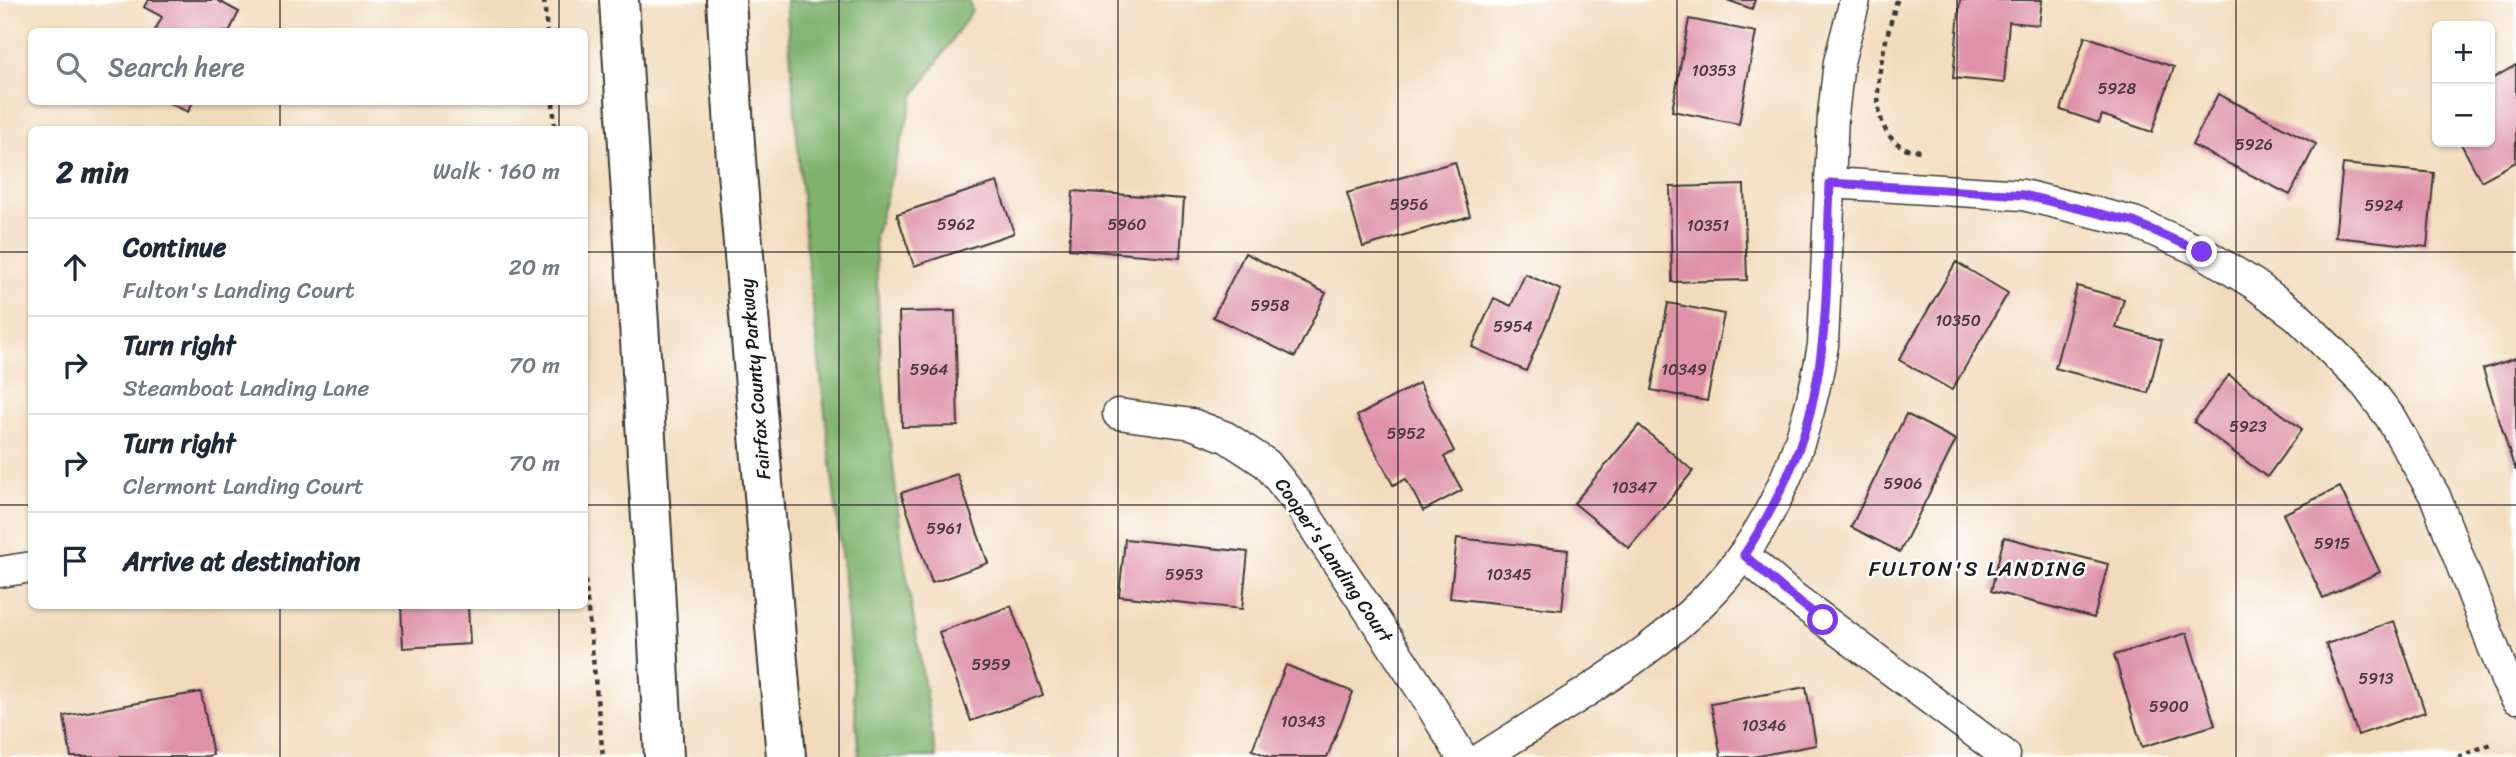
<!DOCTYPE html>
<meta charset="utf-8">
<style>
body{margin:0;font-family:Sriracha,sans-serif;background:#f6f6f7;color:#1f2937}
.controls{position:absolute;right:21px;top:21px;display:grid;overflow:hidden;border-radius:10px;box-shadow:0 2px 5px #0004}
.controls button{width:63px;height:63px;display:grid;place-items:center;padding:0;border:0;border-bottom:2px solid #e0e1e3;background:#fff;color:#1f2937;font:35px sans-serif}
.stop{position:absolute;width:21px;height:21px;margin:-16px;border:5px solid #7c3aed;border-radius:50%;background:#fff}
.stop.end{background:#7c3aed;border-color:#fff;box-shadow:0 2px 7px #0008}
.list{margin:0;padding:0;list-style:none}
h2{display:flex;justify-content:space-between;align-items:center;height:91px;margin:0;padding:0 28px;font-size:30px}
h2 small{font-size:23px;font-weight:400;color:#747a83}
.list li{display:grid;grid-template-columns:46px 1fr auto;gap:21px;align-items:center;box-sizing:border-box;height:98px;padding:0 28px;border-top:2px solid #e0e1e3}
.list b{display:block;font-size:26px;white-space:nowrap}
.list p{margin:0;font-size:23px;white-space:nowrap;color:#747a83}
.list em{font-size:23px;font-style:normal;color:#747a83}
.icon{flex:none;width:38px;height:38px;fill:none;stroke:currentColor;stroke-width:2;stroke-linecap:round;stroke-linejoin:round}
.map{position:relative;flex:none;width:2516px;height:757px;overflow:hidden}
.search{position:absolute;background:#fff;box-shadow:0 2px 5px #0004;left:28px;top:28px;width:560px;height:77px;display:flex;align-items:center;gap:18px;box-sizing:border-box;padding:0 24px;border-radius:10px;color:#747a83;font-size:26px}
.panel{position:absolute;background:#fff;box-shadow:0 2px 5px #0004;left:28px;top:126px;width:560px;height:483px;border-radius:10px}
.map>svg:first-child{display:block}
</style>
<div class="map">
<svg width="2516" height="757" viewBox="0 0 2516 757">
<rect width="100%" height="100%" fill="#fff"/>
<filter id="ink" filterUnits="userSpaceOnUse"><feTurbulence type="fractalNoise" baseFrequency=".0143" numOctaves="2"/><feDisplacementMap in="SourceGraphic" scale="14" xChannelSelector="R" yChannelSelector="G"/><feConvolveMatrix kernelMatrix="1 2 1 2 8 2 1 2 1" color-interpolation-filters="sRGB"/></filter>
<filter id="wash" filterUnits="userSpaceOnUse"><feTurbulence type="fractalNoise" baseFrequency=".00686" numOctaves="4" result="noise"/><feDisplacementMap in="SourceGraphic" scale="28" xChannelSelector="R" yChannelSelector="G"/><feGaussianBlur stdDeviation="1.57" result="paint"/><feColorMatrix in="noise" values="0 0 0 0 0 0 0 0 0 0 0 0 0 0 0 0 0 1.4 0 .05"/><feComposite in="paint" operator="in"/></filter>
<g filter="url(#wash)">
<rect width="100%" height="100%" fill="#f2dbbc"/>
<path fill="#80b26e" stroke="#4e6745" stroke-width="2" d="M786 0H969L972 11 914 96 875 237 881 362 903 553 936 757H859L844 579 806 247Z"/>
<g id="blocks">
<path fill="#de91a9" d="M148 0H217L239 12 229 32H154L162 17 144 7Z
M1727 0H1755L1752 9Z
M1960 0H2042L2039 25 2009 22 2004 83 1953 78Z
M1689 19 1756 32 1739 124 1672 111Z
M2085 36 2174 67 2152 132 2102 115 2099 123 2061 110Z
M2516 65V162L2481 181 2460 142H2490V80Z
M2218 94 2316 144 2290 195 2192 145Z
M167 102H193L188 112Z
M1455 162 1470 216 1363 247 1347 193Z
M2343 164 2434 173 2427 247 2335 237Z
M997 182 1014 233 914 266 897 214Z
M1744 185 1747 280 1672 282 1670 187Z
M1073 191 1184 199 1180 258 1069 249Z
M1245 253 1326 293 1295 357 1213 317Z
M1956 262 2008 293 1952 390 1899 360Z
M1525 274 1561 290 1526 371 1472 347 1494 298 1511 306Z
M2077 286 2124 299 2116 328 2162 340 2148 393 2055 368Z
M1668 303 1724 314 1707 401 1651 390Z
M955 311 958 426 902 427 899 312Z
M2516 358V470H2515L2483 369Z
M2229 375 2302 429 2267 477 2194 422Z
M1419 383 1454 451 1444 457 1462 490 1423 511 1406 479 1393 485 1357 416Z
M1906 414 1956 440 1900 552 1851 527Z
M1639 425 1693 471 1629 548 1574 503Z
M957 474 988 563 932 583 901 493Z
M2340 487 2380 572 2323 598 2283 514Z
M2004 537 2108 564 2094 618 1991 591Z
M1457 538 1568 550 1562 610 1450 598Z
M1125 539 1248 552 1242 609 1119 596Z
M401 606H468L470 644 403 648Z
M1011 606 1043 695 971 721 939 632Z
M2394 621 2425 712 2358 735 2326 644Z
M2187 633 2215 725 2142 747 2114 655Z
M1286 665 1353 692 1327 757H1270L1252 750Z
M1806 687 1816 745 1752 757H1721L1711 704Z
M201 692 213 755 200 757H71L64 716Z"/>
</g>
</g>
<g filter="url(#ink)">
<use href="#blocks" fill-opacity="0" stroke="#3c3934" stroke-width="2"/>
<g fill="none" stroke-linecap="round" stroke-linejoin="round">
<g stroke="#3c3934" stroke-width="33">
<path id="minor" d="M1830 183 2023 195 2134 222 2202 252 2254 284 2297 316 2366 385 2390 417 2435 496 2506 680 2516 698
M1118 414 1192 424 1226 437 1267 464 1298 503 1424 694 1462 757
M1744 555 1789 594 2005 755
M0 572 32 567
M1483 757C1571 700 1684 640 1745 552 1788 491 1811 418 1823 345L1833 115 1839 62 1855 0"/>
</g>
<g stroke="#3c3934" stroke-width="42">
<path id="trunk" d="M619 0 654 567 664 757
M726 0 736 160 786 757"/>
</g>
<path stroke="#3c3934" stroke-width="4.5" stroke-dasharray="5 5" stroke-linecap="butt" d="M544 0 547 32
M1897 0C1887 37 1856 126 1905 148 1909 150 1916 150 1921 151
M553 102 555 130
M584 570 603 757
M2458 757 2491 744"/>
<use href="#minor" stroke="#fff" stroke-width="30"/>
<use href="#trunk" stroke="#fff" stroke-width="38"/>
</g>
</g>
<g fill="none" stroke-linecap="round" stroke-linejoin="round" filter="url(#ink)">
<path stroke="#7c3aed" stroke-width="9" d="M1823 620 1789 594 1744 555C1775 507 1803 451 1814 395 1829 326 1827 253 1830 183L2024 195 2134 222 2202 252"/>
</g>
<path fill="none" stroke="#1c1c1c" stroke-width="2" stroke-opacity="0.55" d="M280 0V32M559 0V32M839 0V757M1118 0V757M1398 0V757M1677 0V757M1957 0V757M2236 0V757M280 102V130M559 102V130M0 252H32M584 252H2516M0 505H32M584 505H2516M280 606V757M559 606V757"/>
<g text-anchor="middle" dominant-baseline="central" stroke-width="5" stroke-linejoin="round" paint-order="stroke">
<g font-size="16" fill="#4c393f">
<text x="1714" y="70">10353</text>
<text x="2117" y="88">5928</text>
<text x="2254" y="144">5926</text>
<text x="1409" y="204">5956</text>
<text x="2384" y="205">5924</text>
<text x="956" y="224">5962</text>
<text x="1127" y="224">5960</text>
<text x="1708" y="225">10351</text>
<text x="1270" y="305">5958</text>
<text x="1958" y="320">10350</text>
<text x="1513" y="326">5954</text>
<text x="929" y="369">5964</text>
<text x="1684" y="369">10349</text>
<text x="2248" y="426">5923</text>
<text x="1406" y="433">5952</text>
<text x="1903" y="483">5906</text>
<text x="1634" y="487">10347</text>
<text x="944" y="528">5961</text>
<text x="2332" y="543">5915</text>
<text x="1184" y="574">5953</text>
<text x="1509" y="574">10345</text>
<text x="991" y="664">5959</text>
<text x="2376" y="678">5913</text>
<text x="2169" y="706">5900</text>
<text x="1303" y="721">10343</text>
<text x="1764" y="725">10346</text>
</g>
<g font-size="19" fill="#1c1c1c" stroke="#fff">
<text transform="translate(755 379) rotate(-95)">Fairfax County Parkway</text>
<text transform="translate(1334 560) rotate(56)">Cooper's Landing Court</text>
</g>
<g font-size="21" letter-spacing="2" fill="#1c1c1c" stroke="#fff">
<text x="1978" y="569">FULTON'S LANDING</text>
</g>
</g>
</svg>
<div class="controls">
<button>+</button>
<button>−</button>
</div>
<div class="stop" style="left:1823px;top:620px"></div>
<div class="stop end" style="left:2202px;top:252px"></div>
<div class="search"><svg class="icon" aria-label="search" viewBox="0 0 24 24"><circle cx="10" cy="10" r="6"/><path d="M15 15l6 6"/></svg>Search here</div>
<section class="panel">
<h2>2 min<small>Walk · 160 m</small></h2>
<ul class="list">
<li><svg class="icon" aria-label="ahead" viewBox="0 0 24 24"><path d="M12 20V5M6 11l6-6 6 6"/></svg><div><b>Continue</b><p>Fulton's Landing Court</p></div><em>20 m</em></li>
<li><svg class="icon" aria-label="right" viewBox="0 0 24 24"><path d="M7 20v-9h11M14 6l5 5-5 5"/></svg><div><b>Turn right</b><p>Steamboat Landing Lane</p></div><em>70 m</em></li>
<li><svg class="icon" aria-label="right" viewBox="0 0 24 24"><path d="M7 20v-9h11M14 6l5 5-5 5"/></svg><div><b>Turn right</b><p>Clermont Landing Court</p></div><em>70 m</em></li>
<li><svg class="icon" aria-label="arrive" viewBox="0 0 24 24"><path d="M6 21V4h12l-3 4 3 4H6"/></svg><div><b>Arrive at destination</b></div></li>
</ul>
</section>
</div>
